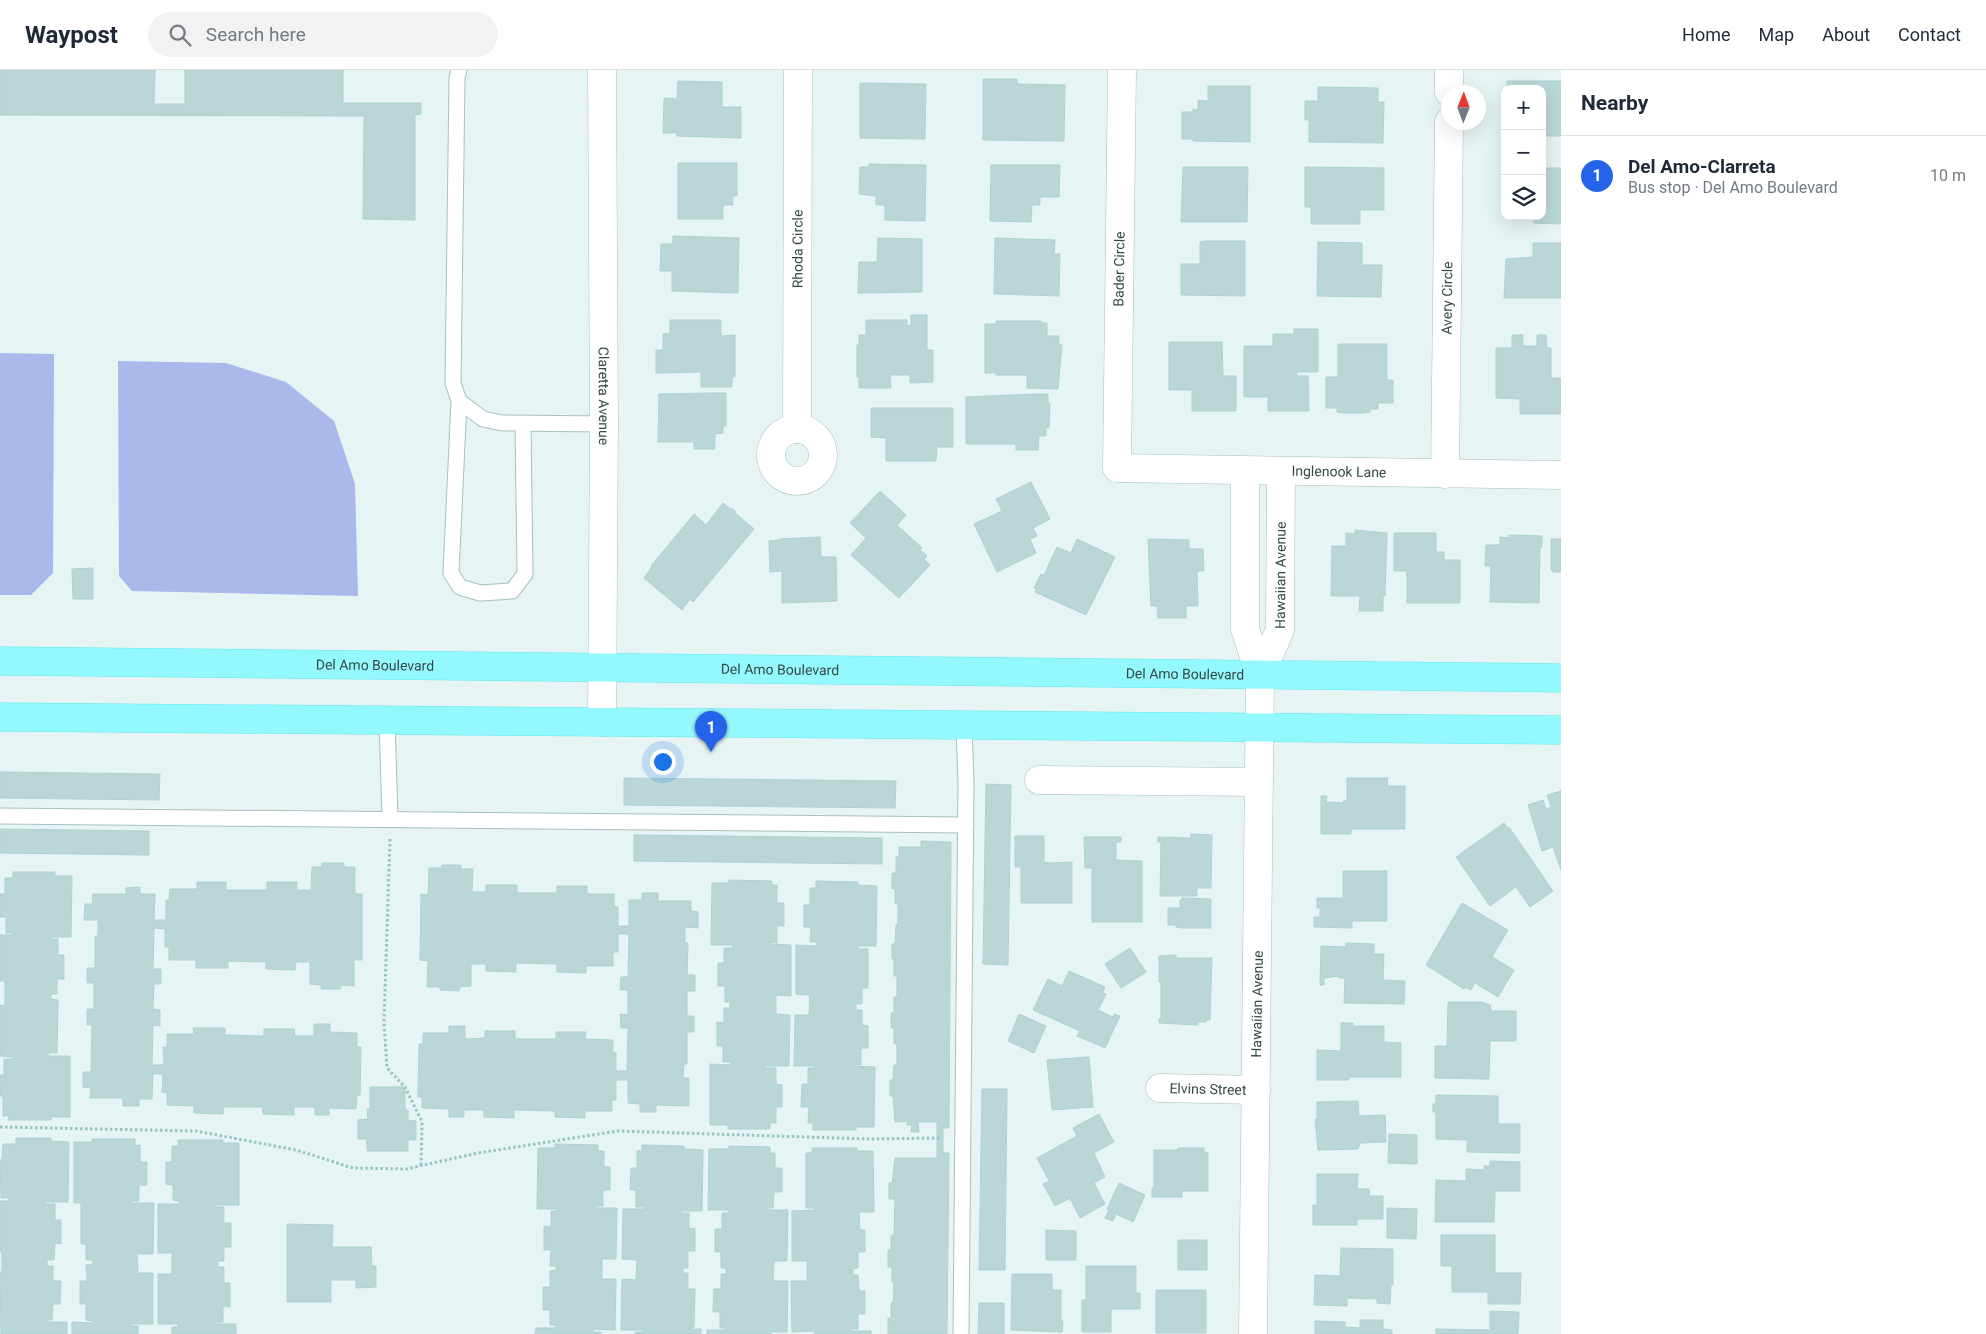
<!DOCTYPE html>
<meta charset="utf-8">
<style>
body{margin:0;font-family:Roboto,sans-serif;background:#f2f2f3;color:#1f2937}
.controls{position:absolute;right:15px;top:15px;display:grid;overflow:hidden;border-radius:10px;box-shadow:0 5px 20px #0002}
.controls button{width:45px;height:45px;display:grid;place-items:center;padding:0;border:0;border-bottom:1px solid #e0e1e3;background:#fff;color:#1f2937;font:25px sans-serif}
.compass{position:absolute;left:1441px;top:15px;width:45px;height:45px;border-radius:50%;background:#fff;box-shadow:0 5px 20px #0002;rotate:1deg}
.you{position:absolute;left:662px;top:691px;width:18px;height:18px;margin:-12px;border:4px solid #fff;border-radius:50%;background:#1a73e8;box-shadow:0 0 0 8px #1a73e833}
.badge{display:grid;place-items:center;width:32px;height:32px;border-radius:50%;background:#2563eb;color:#fff;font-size:16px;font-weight:700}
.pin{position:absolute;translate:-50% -41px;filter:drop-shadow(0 1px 2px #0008)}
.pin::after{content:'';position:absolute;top:26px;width:18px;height:15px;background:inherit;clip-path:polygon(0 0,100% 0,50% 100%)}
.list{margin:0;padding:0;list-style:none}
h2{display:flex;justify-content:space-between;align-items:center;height:65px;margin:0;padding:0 20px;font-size:21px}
h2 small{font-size:16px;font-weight:400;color:#747a83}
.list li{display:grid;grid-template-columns:32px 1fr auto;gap:15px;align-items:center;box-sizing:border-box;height:80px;padding:0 20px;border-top:1px solid #e0e1e3}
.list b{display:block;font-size:19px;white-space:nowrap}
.list p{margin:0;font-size:16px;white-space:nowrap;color:#747a83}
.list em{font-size:16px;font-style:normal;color:#747a83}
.icon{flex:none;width:28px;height:28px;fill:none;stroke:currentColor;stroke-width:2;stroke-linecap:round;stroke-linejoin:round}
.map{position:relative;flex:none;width:1561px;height:1264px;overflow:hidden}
header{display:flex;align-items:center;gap:30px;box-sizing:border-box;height:70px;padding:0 25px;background:#fff;border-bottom:1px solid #e0e1e3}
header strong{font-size:24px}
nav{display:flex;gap:28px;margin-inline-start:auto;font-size:18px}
.search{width:350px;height:45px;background:#f2f2f3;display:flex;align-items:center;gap:12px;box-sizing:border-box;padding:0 18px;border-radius:28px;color:#747a83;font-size:19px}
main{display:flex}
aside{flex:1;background:#fff}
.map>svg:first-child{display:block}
</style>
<header>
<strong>Waypost</strong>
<div class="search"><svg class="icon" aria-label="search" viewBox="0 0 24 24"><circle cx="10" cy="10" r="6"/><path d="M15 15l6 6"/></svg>Search here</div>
<nav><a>Home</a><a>Map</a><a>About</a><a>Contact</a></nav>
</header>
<main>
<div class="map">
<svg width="1561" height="1264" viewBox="0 0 1561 1264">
<rect width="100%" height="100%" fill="#e6f4f4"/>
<path fill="#abb8ec" d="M0 283 54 284 53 503 31 525H0Z
M118 291 226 293 286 312 334 351 355 414 358 526 132 521 119 506Z"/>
<path fill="#bad7d6" stroke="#add2d1" d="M0 0H155L154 34H185V0H343V33H421V44L415 45V150L363 149 364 46 0 45Z
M983 9H1017V14L1065 15 1064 71 983 70Z
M678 11 722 12V37H741V68L677 66V63H663L664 28 677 29Z
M1507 11H1561V66H1542V19H1507Z
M860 13 926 14 925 69 860 68Z
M1208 16H1250V72L1193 71V69H1182V42H1193V39L1198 40V30L1208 31Z
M1318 17 1378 18V32H1384L1383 73 1309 72V50H1305V31H1318Z
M678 93H737V126H733V135H723V149H678Z
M869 94 926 95 925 151 885 150V135H876V126L859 124 860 97H869Z
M991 95H1060L1059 127H1040V135H1032L1031 152 990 151Z
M1183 97H1248L1247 152H1181Z
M1305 97 1384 98V140H1360V154H1311V137H1305Z
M1542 98H1561V154L1534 153V146H1542Z
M673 166 739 168 738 223 672 221V201H660L661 174H673Z
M878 168 922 169V222L858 223 859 192H877Z
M995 168 1055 170 1054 184H1060L1059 226 994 224Z
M1206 171H1245V226L1181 225V194H1200V172Z
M1318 172 1362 173V195H1382L1381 227 1317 226Z
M1533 173H1561V228H1504L1506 189 1533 187Z
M911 245H927V280H933V312L910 313V305H890L891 318H859V307H857V275H859V265H866V250H907V256L911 255Z
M670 250H721V266L735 265V307H732V317H701V302L656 303V280H663V264L670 263Z
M996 251H1041V253H1047V266H1059V275H1062L1058 319 1027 318V305H996V303H985V254H996Z
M1294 259H1318V302H1297V306H1308L1309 341H1268V327H1244V276H1273V264H1294Z
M1512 265H1523V276H1537V265H1546L1547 278H1551V308H1561V344H1520V329L1496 328V278H1512Z
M1169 272H1222L1223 306H1236V341H1192V320H1169Z
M1338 274H1387V310H1393V333H1378V339H1370V342L1362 343H1344L1337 342V338H1326V307H1338Z
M714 323H726V356H723V363L715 364V379H694V372H658L659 324Z
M1037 324H1048V333H1050L1049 357 1046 358V366H1039L1038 380H1016V374H966V327Z
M871 338H953V377H937L936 391H886V368L871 367Z
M1031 412 1050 449 1033 458 1037 466 1030 469 1036 483 997 502 974 454 1002 441 996 429Z
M880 421 906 445 897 455 922 478 920 480 927 486 924 489 930 495 899 528 851 485 866 468 850 453Z
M723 433 731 440 732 438 736 442 735 443 754 459 693 532 690 529 682 540 644 508 652 497 651 496 694 444 706 455Z
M1355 460 1387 463 1385 526H1383V541H1359L1360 526H1331L1332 476H1346V463L1355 464Z
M1394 463H1436V482H1444V490H1460V533H1407V501H1394Z
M1509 465 1542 466V477H1540L1539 533 1490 532 1491 496H1485L1486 475H1500V467L1509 468Z
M820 467 821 487H836L837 531 782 533V501L770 502 769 471 780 470V469Z
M1077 469 1115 487 1086 545 1035 522 1037 519 1034 518 1041 504 1044 505 1057 477 1071 483Z
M1148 469 1189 470V479H1203L1204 501H1197L1198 536H1186V548H1158L1157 536H1151Z
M1551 469H1561V502H1553V500H1551Z
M93 498V529H73L72 499Z
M0 702 160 704 159 730 0 728Z
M624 708 896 711 895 738 624 735Z
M1347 708H1388L1387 716H1405V759H1351V764H1321V726H1327L1326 732 1343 733V731H1347Z
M986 714 1011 715 1008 895 983 894Z
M1561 721V800L1553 777 1542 781 1528 735 1543 730 1546 739 1551 737 1547 725Z
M1504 753 1508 759 1509 757 1553 821 1530 837 1516 817 1490 836 1456 787Z
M0 759 149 761V785L0 783Z
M1191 764 1212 765 1211 818H1197V826H1160L1161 772H1158V767L1191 768Z
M634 765 882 768V794L634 791Z
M1015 766H1044V792L1049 793 1072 792V833H1021V797H1015Z
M1084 767H1121V772H1116V790L1142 791V852H1092V798H1085Z
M921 771 951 772 949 1058H943V1083H949L947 1264H888V1248L891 1249V1233H893L894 1212H892V1197H888V1180H891V1165H894L895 1129H889V1113H892L895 1088H937V1052H918L919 1062H911L912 1055H907V1051L895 1052 893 1026H890V1010H893L894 995H897V974H894V958H891V943H894V927H897V906H894V889H892V874H895L896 855H898V834H895V818L892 819V803H896V787H899V777H921Z
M322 793H344V797H355V824H362V890H354V916L341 915V919H321V915L310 914V892H296L295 900 266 899V892L228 891V898H196V890H169V877H165V859L154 858 153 899H161V914H154L153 939 160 940V956L153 955 152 995H164L163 977H167V964H194L193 958H225V965L264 966V959H294L295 966H314V954H330V962L357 963V977H361L360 1025H357L356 1039 329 1038V1045H315V1037H294V1045L263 1044V1037H224L223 1044 194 1043V1036L167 1035V1023L162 1022 163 1004H153L152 1029H139V1036H123V1028H90L91 1018 83 1017V1002H91L92 955H87V939H94V913H87V898H95V866H98V850H84L85 834H92L93 824H126V818L140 817V824H155L154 850H166V830H169L170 819H197V812H226V820H267V812H297V820H311L312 797H322Z
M442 795H461V799H473L472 822H486V815H517V823H557V816H587V824H614V836L618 837V856H629V830H642V823H658V831H691V841L698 842V858L685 857V873H688L687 905H695V921H687V946H694V962H687V994H684L683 1008H689V1036L656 1035V1042H640V1034L628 1033V1010H616V1030H612V1041H585V1048L555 1047V1041L514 1040V1048L484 1047V1040H464V1047H449V1039L422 1038V1027H418L419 974H423V963H449V956H465V969L485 968V961H515V969H556V962H586L585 969 613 970V983L616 982V1001H627L628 958H621L620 944 628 945V920H620L621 907H628L629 864H618V882H613V896H586V903L557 902V894L516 893V902L486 901V894H471V916L460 917 459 921 440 920V917H427L428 891 420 890 421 824 428 825 429 798H442Z
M1343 801H1387V851H1352V858L1314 857V847H1320V838H1317V828H1343Z
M13 802H55V806H72L71 867H51V869H58V885H64V909H57V924H51V929L58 930 57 983H48V986H70V1047H51V1050H8L9 1046H3V1026H0V1005H4V989H14V987L0 986V935L5 936V911H0V865H12V863H6V847H0V824H5V808H13Z
M729 810 772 811V815H777V833H784V856H777V873L770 872V874L791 875V926L776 925V944L790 945 789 996H765V998H776V1014L782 1015V1037H776V1053H770V1059H728V1055H710V994L731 995V992H723V976H717V952L724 953V938H730V932H725V916H718V893H724V878H733V875H711L712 813H729Z
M816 811 858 812V815L877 816 876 876H858V879H868V918H862V934H856V940H862V955L868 956V978H861V995L854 994V996L875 997 874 1057H856V1060H813V1053H808L809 1037H801L802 1014H808V998H815V996H794L795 945H809L810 925 796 924V875L817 876V872H810L811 857H804V835H810V818H816Z
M1182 828 1211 829V858H1182L1176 857V855H1168V838H1180V830H1182Z
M1462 833 1508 860 1492 887 1514 900 1498 927 1475 913 1471 920 1466 917 1464 919 1426 895Z
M1346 873 1374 874V884H1384L1383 910 1405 911 1404 934 1344 933 1345 908H1339V906L1324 908V915H1320L1321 876 1346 877Z
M1130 878 1146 902 1121 918 1105 894Z
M1176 885V888H1212L1210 950H1206V952H1198V955L1159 953V949H1161V912H1159V886Z
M1069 901 1105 917 1103 923 1106 924 1098 940 1113 947 1114 944 1120 946 1105 978 1077 966 1080 961 1033 940 1048 909 1062 916Z
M1448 932H1481L1490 935 1491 941H1516V971H1490L1489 1009 1435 1008V976H1447Z
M1019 944 1046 956 1034 983 1008 971Z
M1341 953H1353V956H1384V972L1401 973V1007H1349V1010H1317V980L1341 981Z
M1089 987 1093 1037 1052 1040 1047 990Z
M370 1017H405V1040H408V1050L416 1051V1070H408V1081H367V1069H358V1050L368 1049 367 1039H370Z
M982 1019H1007L1005 1200H979Z
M1436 1025 1498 1026V1054H1520V1083L1467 1082V1070L1436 1069V1042H1433V1034H1436Z
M1358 1031 1359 1046 1385 1045 1386 1072 1360 1073 1358 1079 1318 1080 1315 1049H1317V1032Z
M1099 1044 1114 1072 1094 1083 1105 1107 1094 1113 1105 1134 1080 1148 1070 1128 1055 1136 1043 1114 1049 1111 1037 1088 1077 1066 1073 1058Z
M1389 1064 1417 1065V1094L1388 1093Z
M16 1068H51V1071L69 1072 68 1132H45V1134H55V1150H61V1174L55 1173 54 1190H47V1196H53V1211H61L60 1234H53L52 1250H46V1252H67V1264H1L0 1202H2V1181H0V1131H9V1128H1L0 1090H2L3 1074H16Z
M92 1069H135V1076L140 1075V1092H147V1115H139V1131H132V1133H154L153 1184H137L138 1203H153V1254H130V1256H138V1264H72V1252L94 1253V1251L86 1250V1234H80V1211H87L86 1195H92L93 1190H86V1174H81V1133H74V1072H92Z
M178 1070H223V1073H239V1135H216V1137H224V1153H231V1177H224V1191H218V1197H224V1213H230V1237L223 1236V1252H215L216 1254H236V1264H172V1257H178V1254H158V1204H172V1183H158V1134H180L179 1131 173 1130V1115L166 1114V1092H172V1076H178Z
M555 1074 598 1075V1081H604V1097H610V1120H603V1136H596V1138H617L616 1189H602V1209H616L615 1260 594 1259V1262H601V1264H535L536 1258H556V1255H550V1240H543V1217H550V1201L556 1200V1196H550L551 1180H544V1156L551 1157V1141H558V1139H537L538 1078H555Z
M642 1075 684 1076V1079L703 1080 702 1141H681V1143H689V1159L695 1158V1181H688V1198H683V1203H688V1219H695L694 1257 688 1259H701V1264H635V1262H643V1260H621L622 1209 636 1210 637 1190 622 1189 623 1139H645V1137H636V1120H630L631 1098H637V1081H642Z
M729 1076 770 1077V1083H775V1098H782V1122H774L773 1138H767V1140H788L787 1191H774L773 1211H788L787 1262H765L772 1264H707V1260H726V1258H720V1242H713L714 1219H721V1204H726V1198H721V1182H715V1159H722V1143H729V1140H708L709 1079H729Z
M812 1078H857V1081H873L874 1142H859L860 1160H865V1182H858V1198L853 1199V1205H858L859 1221H865V1244H858V1259H850V1261H871V1264H814L815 1261 792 1262 791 1211H807V1191H792V1141L815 1140V1138H806V1083H812Z
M1178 1078H1204V1082L1208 1083V1121H1182V1127H1152V1118H1154V1080H1178Z
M1490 1091 1520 1092V1121H1495L1494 1152H1435L1436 1110 1466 1111V1099L1484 1100V1096H1490Z
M1317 1104H1358L1357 1119H1369V1126H1383V1149H1357V1155H1313V1135H1317Z
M1119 1113 1145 1125 1133 1152 1116 1144 1113 1151 1105 1148 1109 1140 1107 1139Z
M1387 1138 1417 1139 1416 1169 1387 1168Z
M287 1154 333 1155 332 1177H371L372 1196H376V1217L356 1218V1210H331V1232H287Z
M1046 1160 1076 1161V1190H1046Z
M1441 1165H1495V1203H1521L1520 1234H1488V1222H1452V1196H1441Z
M1178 1170H1207V1200H1178Z
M1341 1178 1393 1179V1215L1391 1214 1390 1234 1377 1233V1229L1347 1228V1236L1314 1235 1315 1205 1340 1206Z
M1086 1196H1136V1223H1140V1239H1111V1262H1082V1230H1086Z
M1012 1204H1052V1220H1061V1251H1063L1062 1262 1011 1260Z
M1156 1220H1206V1263H1156Z
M979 1233H1004V1264H978Z
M1490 1241 1519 1242 1518 1264H1436V1259L1490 1260Z
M1360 1250H1383V1259L1392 1260V1264H1315V1251L1345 1252V1257L1360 1258Z"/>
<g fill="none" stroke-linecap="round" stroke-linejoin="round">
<g stroke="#a7c0c1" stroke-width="17">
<path id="lane" d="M459 0 457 8 453 313 459 331 483 349 502 353 604 354
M459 331 451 503 460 517 480 523 512 521 525 504 523 353
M387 650 390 749
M0 746 966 755
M961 1264 966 714 964 655"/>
</g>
<g stroke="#a7c0c1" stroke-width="29">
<g id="street">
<path id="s1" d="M602 0 604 354 602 652"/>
<path id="s2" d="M1122 0 1117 398 1561 405"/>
<path d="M1449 22V0"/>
<path id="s3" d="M797 359 798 0"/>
<circle cx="797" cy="385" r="26"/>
<path d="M1245 401V559L1260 605 1253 1264"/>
<path id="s4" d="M1445 404 1449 52"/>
<path id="s5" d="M1260 605 1280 560 1281 401"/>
<path d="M1039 710 1259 712"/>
<path id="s6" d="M1160 1018 1256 1020"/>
</g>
</g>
<g stroke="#5ae8ee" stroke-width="29">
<g id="primary">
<path id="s7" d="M0 591 1561 608"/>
<path d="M0 647 1561 660"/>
</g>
</g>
<path stroke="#97c4c3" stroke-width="3" stroke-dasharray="2.5 2.5" stroke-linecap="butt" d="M390 769 384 952 387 998 405 1017 422 1052 421 1096
M0 1057 196 1061 296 1080 353 1098 406 1099 478 1083 618 1061 869 1069 941 1068"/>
<use href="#lane" stroke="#fff" stroke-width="15"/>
<use href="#street" stroke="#fff" stroke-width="28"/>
<use href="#primary" stroke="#94f9ff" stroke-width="28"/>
</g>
<g text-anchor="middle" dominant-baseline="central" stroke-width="5" stroke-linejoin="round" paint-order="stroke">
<g font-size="14" fill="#344847" stroke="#fff">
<text stroke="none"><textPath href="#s3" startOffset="180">Rhoda Circle</textPath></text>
<text transform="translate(1119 199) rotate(-89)">Bader Circle</text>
<text stroke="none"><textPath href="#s4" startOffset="176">Avery Circle</textPath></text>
<text stroke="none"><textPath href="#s1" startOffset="326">Claretta Avenue</textPath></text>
<text stroke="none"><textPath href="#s2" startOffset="620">Inglenook Lane</textPath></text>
<text stroke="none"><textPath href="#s5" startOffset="104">Hawaiian Avenue</textPath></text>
<text stroke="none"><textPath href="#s7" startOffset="375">Del Amo Boulevard</textPath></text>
<text stroke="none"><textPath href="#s7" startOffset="780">Del Amo Boulevard</textPath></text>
<text stroke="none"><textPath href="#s7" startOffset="1185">Del Amo Boulevard</textPath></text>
<text transform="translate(1257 934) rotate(-89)">Hawaiian Avenue</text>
<text stroke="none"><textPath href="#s6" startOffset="48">Elvins Street</textPath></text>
</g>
</g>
</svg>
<div class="controls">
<button>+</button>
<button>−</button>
<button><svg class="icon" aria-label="layers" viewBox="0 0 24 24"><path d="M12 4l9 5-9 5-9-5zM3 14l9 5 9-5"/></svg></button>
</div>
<svg class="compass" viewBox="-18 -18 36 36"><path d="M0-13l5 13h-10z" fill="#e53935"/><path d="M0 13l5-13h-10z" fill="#747a83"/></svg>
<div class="you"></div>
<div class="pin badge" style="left:711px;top:682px">1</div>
</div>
<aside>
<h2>Nearby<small></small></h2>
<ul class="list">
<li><span class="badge">1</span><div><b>Del Amo-Clarreta</b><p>Bus stop · Del Amo Boulevard</p></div><em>10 m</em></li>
</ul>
</aside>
</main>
